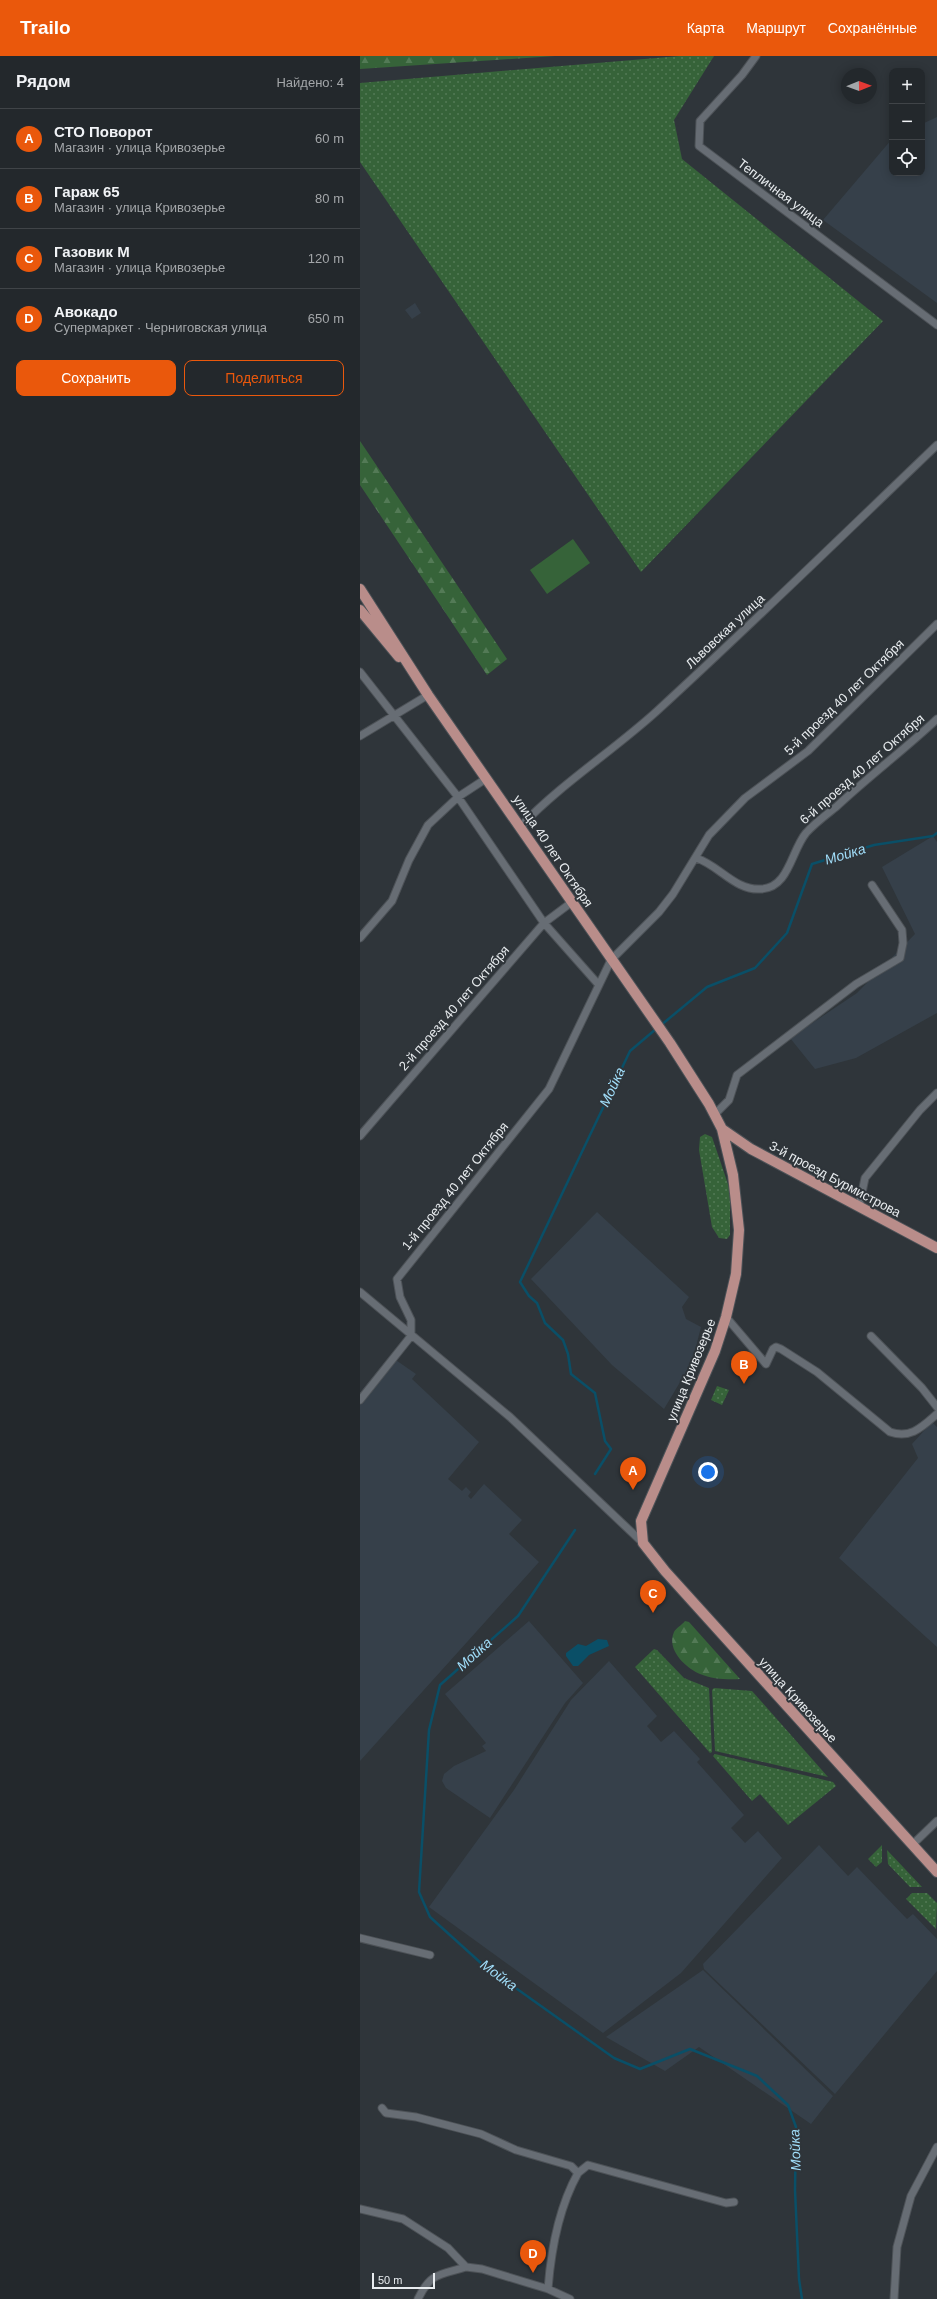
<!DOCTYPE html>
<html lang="ru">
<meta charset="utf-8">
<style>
body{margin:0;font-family:Arial,sans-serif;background:#2b3034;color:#f1f3f6}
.controls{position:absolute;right:12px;top:12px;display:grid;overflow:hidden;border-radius:8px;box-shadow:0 2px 10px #0003}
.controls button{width:36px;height:36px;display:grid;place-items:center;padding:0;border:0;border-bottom:1px solid #404448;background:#23282c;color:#f1f3f6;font:20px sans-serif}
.compass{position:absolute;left:481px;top:12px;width:36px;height:36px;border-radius:50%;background:#23282c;box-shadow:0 2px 10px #0003;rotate:89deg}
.scale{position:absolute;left:12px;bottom:10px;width:63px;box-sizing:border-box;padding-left:4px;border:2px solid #e8ecef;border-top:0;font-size:11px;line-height:14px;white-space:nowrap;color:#e8ecef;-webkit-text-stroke:3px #2f353a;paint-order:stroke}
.you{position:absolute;left:348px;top:1416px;width:14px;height:14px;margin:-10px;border:3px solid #fff;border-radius:50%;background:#1a73e8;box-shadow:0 0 0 6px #1a73e833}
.badge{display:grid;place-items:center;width:26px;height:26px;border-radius:50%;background:#ea580c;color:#fff;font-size:13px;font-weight:700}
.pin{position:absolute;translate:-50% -33px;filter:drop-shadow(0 1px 2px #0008)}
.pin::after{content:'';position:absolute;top:21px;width:14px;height:12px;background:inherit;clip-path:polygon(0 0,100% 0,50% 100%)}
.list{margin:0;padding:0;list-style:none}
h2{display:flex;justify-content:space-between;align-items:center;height:52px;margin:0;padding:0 16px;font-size:17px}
h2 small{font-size:13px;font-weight:400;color:#a3a6a9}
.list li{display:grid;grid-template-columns:26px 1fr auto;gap:12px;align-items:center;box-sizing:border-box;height:60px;padding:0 16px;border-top:1px solid #404448}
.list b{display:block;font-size:15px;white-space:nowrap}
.list p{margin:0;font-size:13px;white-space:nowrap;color:#a3a6a9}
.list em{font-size:13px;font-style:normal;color:#a3a6a9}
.actions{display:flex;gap:8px;padding:12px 16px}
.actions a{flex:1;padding:9px 0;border:1px solid #ea580c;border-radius:8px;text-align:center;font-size:14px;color:#ea580c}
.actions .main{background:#ea580c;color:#fff}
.icon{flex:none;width:22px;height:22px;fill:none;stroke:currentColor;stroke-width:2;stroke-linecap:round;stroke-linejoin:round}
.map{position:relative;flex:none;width:577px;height:2243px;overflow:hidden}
header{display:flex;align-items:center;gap:24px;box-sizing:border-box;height:56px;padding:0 20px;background:#ea580c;color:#fff}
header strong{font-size:19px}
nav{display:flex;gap:22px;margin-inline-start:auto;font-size:14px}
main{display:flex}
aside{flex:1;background:#23282c}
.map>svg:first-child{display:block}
</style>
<header>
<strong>Trailo</strong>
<nav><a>Карта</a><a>Маршрут</a><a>Сохранённые</a></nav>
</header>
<main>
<aside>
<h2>Рядом<small>Найдено: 4</small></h2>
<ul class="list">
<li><span class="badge">A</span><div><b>СТО Поворот</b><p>Магазин · улица Кривозерье</p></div><em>60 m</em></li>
<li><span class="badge">B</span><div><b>Гараж 65</b><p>Магазин · улица Кривозерье</p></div><em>80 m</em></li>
<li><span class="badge">C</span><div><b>Газовик М</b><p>Магазин · улица Кривозерье</p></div><em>120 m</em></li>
<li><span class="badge">D</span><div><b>Авокадо</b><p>Супермаркет · Черниговская улица</p></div><em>650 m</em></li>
</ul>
<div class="actions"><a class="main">Сохранить</a><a>Поделиться</a></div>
</aside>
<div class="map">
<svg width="577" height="2243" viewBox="0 0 577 2243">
<defs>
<pattern id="green-dots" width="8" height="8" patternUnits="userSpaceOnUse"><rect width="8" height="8" fill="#366339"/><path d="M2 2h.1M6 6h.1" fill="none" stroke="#537a56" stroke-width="1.8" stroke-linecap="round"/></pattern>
<pattern id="forest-firs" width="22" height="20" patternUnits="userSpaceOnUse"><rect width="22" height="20" fill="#366339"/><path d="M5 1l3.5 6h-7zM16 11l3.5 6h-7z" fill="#537a56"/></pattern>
</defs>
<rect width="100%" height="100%" fill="#2f353a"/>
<path fill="#36404a" d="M577 61V247L463 164 532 83V117H562V68Z
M55 247 61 257 52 263 45 254Z
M573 780 577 786V957L496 1002 455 1013 430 982 497 937 555 878 522 811Z
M237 1156 329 1241 322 1251 326 1263 341 1271 332 1306 304 1353 252 1309 171 1223Z
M30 1300 56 1318 52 1323 119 1386 88 1423 102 1435 106 1431 111 1436 108 1440 111 1443 124 1428 162 1464 149 1478 179 1506 0 1705V1337Z
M572 1366 577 1371V1591L479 1502 558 1402 552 1388Z
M169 1565 223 1627 205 1647 130 1762 86 1732 82 1725 84 1718 94 1710 126 1695 122 1690 126 1687 85 1638Z
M249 1605 297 1660 287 1670 301 1686 314 1675 340 1703 337 1706 384 1759 371 1772 385 1787 398 1775 422 1802 321 1917 243 1977 69 1851 154 1734 211 1644Z
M459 1789 488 1820 497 1811 547 1863 553 1858 577 1883V1915L475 2038 344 1913 343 1908Z
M343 1914 473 2040 451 2068 339 1991 305 2015 246 1981Z"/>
<path fill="url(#green-dots)" d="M320 0H354L314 64 322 103 523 265 281 516 0 106V27Z
M345 1078 352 1081 370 1134V1179L367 1183 359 1182 352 1171 339 1094 340 1081Z
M357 1330 369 1334 362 1349 351 1344Z
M294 1593 297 1594 324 1622 349 1632 352 1696 350 1697 275 1611Z
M354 1632 392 1635 468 1721 355 1695 352 1634Z
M355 1698 473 1726 476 1730 428 1769 400 1738 392 1745 353 1700Z
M522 1789V1806L516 1811 508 1803Z
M527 1794 562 1831H550L528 1808Z
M552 1837H567L577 1847 576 1873 546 1843Z"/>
<path fill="url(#forest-firs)" d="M0 0H195L0 13Z
M0 385 147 603 127 619 0 429Z
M325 1565 329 1566 380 1623C368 1624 352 1623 340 1618 326 1612 306 1594 314 1576 316 1572 322 1569 325 1565Z"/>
<path fill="#366339" d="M213 483 230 507 187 538 170 514Z"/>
<path fill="#0a4f67" d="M238 1583 247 1584 249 1590 229 1599 218 1610H213L206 1600V1597L218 1588 226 1590Z"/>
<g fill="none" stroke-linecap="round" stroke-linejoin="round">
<path stroke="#0a4f67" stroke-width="2.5" d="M300 970 347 931 395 912 427 877 452 808 514 789 573 780 577 777
M235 1418 251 1393 245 1385 235 1337 211 1318 208 1298 203 1284 185 1267 177 1247 169 1240 160 1226 270 995 296 973
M215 1474 158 1560 80 1629 69 1674 59 1836 70 1861 122 1908 254 2002 280 2013 330 1993 397 2020 428 2049 436 2071 435 2134 439 2223 442 2243"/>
<g stroke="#4d5257" stroke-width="9">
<path id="minor" d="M396 0 382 19 340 65 339 90 577 269
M0 616 98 741 184 867 238 928
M0 680 68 639
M161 770C202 727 253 695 297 655 392 568 484 478 577 389
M336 802C359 809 375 835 401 833 429 832 431 795 446 777 455 767 466 759 476 751 509 720 544 694 577 663
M0 882 32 845 49 804 68 769 98 741 127 722
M355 1058 369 1044 377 1019 496 928 540 902 543 887 542 874 512 829
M0 1080 184 867 212 846
M499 1151 505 1122 560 1054 577 1037
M0 1236 150 1361 283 1487
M366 1261 406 1308 413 1293 416 1291 421 1293 457 1316 530 1376C551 1383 562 1371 577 1358
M511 1280 562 1332 577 1351
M0 1344 51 1280V1264L40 1241 37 1223 189 1033 251 904 299 856 313 838 349 779 385 742 448 695 577 568
M553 1788 577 1765
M0 1882 70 1899
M22 2052 26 2057 56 2061 121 2078 156 2094 211 2110 218 2117 228 2109 366 2147 374 2146
M0 2153 43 2163 88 2192 106 2211 122 2213 188 2233 210 2243
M188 2233C191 2194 199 2151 218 2117
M58 2243C71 2216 80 2219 106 2211
M534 2243 537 2191 551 2140 577 2091"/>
</g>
<g stroke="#4d5257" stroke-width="12">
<path id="primary" d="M0 533 68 639 310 987 349 1048 362 1073 373 1119 379 1174 376 1218 366 1261 355 1295 281 1465 283 1487 305 1515 577 1816
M0 554 39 601
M362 1073 391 1093 577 1192"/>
</g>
<use href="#minor" stroke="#676d74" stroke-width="7"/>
<use href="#primary" stroke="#b98d8a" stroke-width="10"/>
</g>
<g text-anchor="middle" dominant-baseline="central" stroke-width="4" stroke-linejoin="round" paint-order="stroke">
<g font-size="13" fill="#e8ecef" stroke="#2f353a">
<text transform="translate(421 137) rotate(37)">Тепличная улица</text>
<text transform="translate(365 575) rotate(-43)">Львовская улица</text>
<text transform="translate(484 641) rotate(-44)">5-й проезд 40 лет Октября</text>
<text transform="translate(502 713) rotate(-41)">6-й проезд 40 лет Октября</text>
<text transform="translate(193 795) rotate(56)">улица 40 лет Октября</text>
<text transform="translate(94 952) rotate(-49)">2-й проезд 40 лет Октября</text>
<text transform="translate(475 1123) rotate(28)">3-й проезд Бурмистрова</text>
<text transform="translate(95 1130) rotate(-51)">1-й проезд 40 лет Октября</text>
<text transform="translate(331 1314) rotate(-68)">улица Кривозерье</text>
<text transform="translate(438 1644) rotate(48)">улица Кривозерье</text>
</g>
<g font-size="14" font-style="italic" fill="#a1defa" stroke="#2f353a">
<text transform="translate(485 798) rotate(-17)">Мойка</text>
<text transform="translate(252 1031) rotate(-65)">Мойка</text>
<text transform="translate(114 1598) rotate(-42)">Мойка</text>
<text transform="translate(139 1919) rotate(36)">Мойка</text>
<text transform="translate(435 2094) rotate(-92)">Мойка</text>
</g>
</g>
</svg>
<div class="controls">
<button>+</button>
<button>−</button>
<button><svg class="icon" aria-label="locate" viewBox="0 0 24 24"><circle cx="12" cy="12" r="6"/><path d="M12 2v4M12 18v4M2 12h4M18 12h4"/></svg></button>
</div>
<svg class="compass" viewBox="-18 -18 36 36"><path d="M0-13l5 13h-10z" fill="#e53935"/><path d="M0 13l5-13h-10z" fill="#a3a6a9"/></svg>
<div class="scale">50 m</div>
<div class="you"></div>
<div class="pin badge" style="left:273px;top:1434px">A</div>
<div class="pin badge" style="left:384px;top:1328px">B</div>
<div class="pin badge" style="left:293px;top:1557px">C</div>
<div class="pin badge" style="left:173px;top:2217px">D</div>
</div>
</main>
